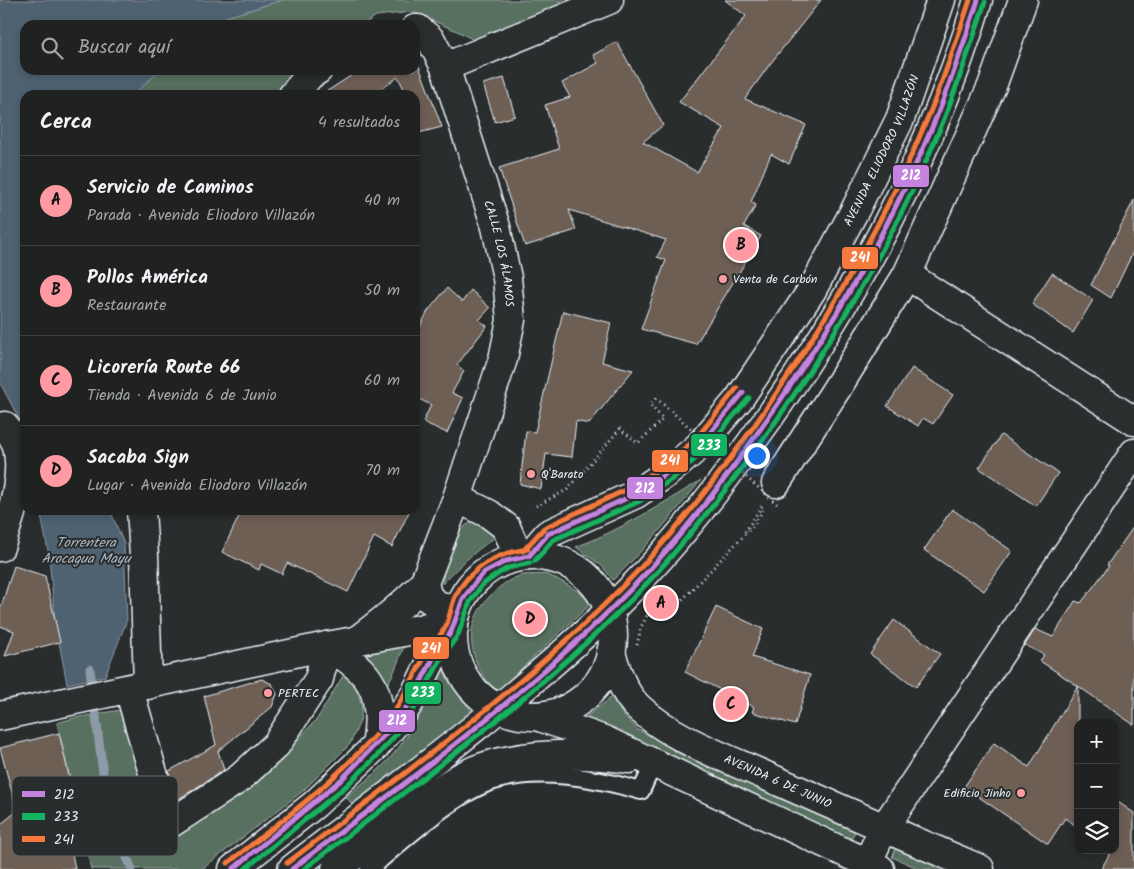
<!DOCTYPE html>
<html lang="es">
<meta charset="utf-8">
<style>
body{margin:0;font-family:Kalam,sans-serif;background:#282a2a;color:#f1f3f6}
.controls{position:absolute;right:15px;bottom:15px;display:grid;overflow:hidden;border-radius:10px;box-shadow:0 2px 8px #0003}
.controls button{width:45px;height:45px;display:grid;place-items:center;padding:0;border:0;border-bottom:1px solid #3d3f40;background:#202222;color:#f1f3f6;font:25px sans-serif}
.you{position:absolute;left:756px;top:455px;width:18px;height:18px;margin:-12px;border:4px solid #fff;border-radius:50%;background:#1a73e8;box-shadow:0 0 0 8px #1a73e833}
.badge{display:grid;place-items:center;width:32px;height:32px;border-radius:50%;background:#ff9aa2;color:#111;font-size:16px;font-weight:700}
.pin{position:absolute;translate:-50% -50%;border:2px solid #fff;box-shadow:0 1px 5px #0006}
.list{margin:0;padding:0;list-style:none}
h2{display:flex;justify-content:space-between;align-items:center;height:65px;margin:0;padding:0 20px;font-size:21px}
h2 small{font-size:16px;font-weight:400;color:#a2a4a5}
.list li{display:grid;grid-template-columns:32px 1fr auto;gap:15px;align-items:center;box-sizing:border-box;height:90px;padding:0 20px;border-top:1px solid #3d3f40}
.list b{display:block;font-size:19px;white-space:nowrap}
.list p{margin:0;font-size:16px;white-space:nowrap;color:#a2a4a5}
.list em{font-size:16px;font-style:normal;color:#a2a4a5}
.icon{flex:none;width:28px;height:28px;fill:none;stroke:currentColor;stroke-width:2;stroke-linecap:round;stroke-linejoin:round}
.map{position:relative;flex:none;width:1134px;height:869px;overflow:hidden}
.search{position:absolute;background:#202222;box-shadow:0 2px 8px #0003;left:20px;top:20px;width:400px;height:55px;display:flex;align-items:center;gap:12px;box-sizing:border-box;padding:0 18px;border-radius:15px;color:#a2a4a5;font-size:19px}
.panel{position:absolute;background:#202222;box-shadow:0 2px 8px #0003;left:20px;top:90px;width:400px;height:425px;border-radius:15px}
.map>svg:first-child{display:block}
</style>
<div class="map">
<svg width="1134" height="869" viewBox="0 0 1134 869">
<rect width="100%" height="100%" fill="#2a2d2e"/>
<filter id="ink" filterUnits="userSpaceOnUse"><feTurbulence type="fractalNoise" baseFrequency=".02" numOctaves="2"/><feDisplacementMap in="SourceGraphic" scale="10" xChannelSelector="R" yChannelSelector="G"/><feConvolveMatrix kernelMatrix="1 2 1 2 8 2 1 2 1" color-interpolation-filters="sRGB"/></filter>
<g filter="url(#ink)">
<path fill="#58705e" stroke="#a0b0ab" d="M283 0H587L494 38 474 40 457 31 412 12 376 16 363 25H208L212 21Z
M160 70H301L290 78 276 95H133Z
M701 480C673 515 645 549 613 580L602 566 576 547C620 530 661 505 701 480Z
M474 521 502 533C479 547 461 564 442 584 446 559 447 533 474 521Z
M546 574C564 582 578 590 592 603L496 692C467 660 461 624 493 593 501 585 513 577 523 575 530 574 539 575 546 574Z
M405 644 394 672 384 691 358 654Z
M444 659 457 691 472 712 353 805 346 797C361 784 377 773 390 758 414 732 431 693 444 659Z
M344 674 356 687 362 706 360 721 350 744 304 790 202 869H91L57 723 74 718 126 709 159 839 169 836 259 780 317 719Z
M613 696 623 715 638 730 857 828 851 839 618 734 586 717Z
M896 847 948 869H920L892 857Z"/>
<path fill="#506272" stroke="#8d9ba8" d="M0 0H283L212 21 208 25H25V70H160L133 95H25V434L24 428 0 383Z
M40 510H110L124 544 127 620 105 676 67 684 55 621 49 556Z"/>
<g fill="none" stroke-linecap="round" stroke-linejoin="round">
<path stroke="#8d9ba8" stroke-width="9" d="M90 669 104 781 124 851 132 869"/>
</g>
<path fill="#6e5e55" stroke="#e8f1f8" d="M725 0H821L770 64 745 99 806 125 789 164 771 154 751 202 756 205 744 226 761 236 696 344 641 329 666 260 657 257 666 240 569 210 576 230 525 246 499 168 559 149 545 105 570 97 562 83 598 63 593 55 617 42 663 125 643 142 697 172 724 128 679 102 746 16Z
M417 61 442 127 415 134V95H407L398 77 371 95H321L360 70H415V62Z
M504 78 515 116 495 122 483 84Z
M1134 200V250L1111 298 1091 285Z
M1052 273 1093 300 1073 333 1032 304Z
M447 288 462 302 471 290 490 308 479 320 487 326 457 365 464 371 452 393 463 398 447 433 423 422 431 405 415 397V336L428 311Z
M563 311 611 323 602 362 633 370 589 424 576 421 572 457 546 454 541 489 520 484 526 431 535 432Z
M912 368 953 395 933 424 923 418 918 426 887 406Z
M1001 435 1058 473 1036 506 979 468Z
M952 509 1012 551 984 591 924 550Z
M242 510H410L392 547 374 537 348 592 287 563 282 574 261 564 259 570 222 552Z
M1134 526V725L1078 686V827L1065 818 1048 844 964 787 994 743 1029 767 1078 686 1040 661 1044 655 1025 645 1035 629 1053 637 1075 601 1081 603 1109 566 1107 565Z
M14 566 45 576 60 642 5 656 14 631 0 626V610Z
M716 607 763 629 752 657 810 675 795 725 752 712 754 707 685 672Z
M894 620 940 654 916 687 870 654Z
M262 679 272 684 277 694 272 707 218 751 224 770 177 800 169 771 216 745 204 696Z
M59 733 79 819 66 823 75 869H0V825L17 811 0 748Z
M1115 800 1134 813V869H1101L1112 850H1115Z"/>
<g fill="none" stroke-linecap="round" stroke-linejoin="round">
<g stroke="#e8f1f8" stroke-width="20">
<path id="lane" d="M369 869C402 842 444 802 483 785 530 765 593 777 641 791L654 763"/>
</g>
<g stroke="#e8f1f8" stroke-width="31">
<g id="street">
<path id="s1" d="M415 29H418L431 40 445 67 496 227 507 278 511 320 503 359 457 498 424 583 428 598 438 605 457 611"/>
<path d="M445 67 609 0"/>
<path d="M293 95 310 75 318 70"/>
<path d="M907 275 1134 421"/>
<path d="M0 427 5 426C9 432 15 440 17 447 25 479 10 517 0 547"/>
<path d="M776 483 839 385 907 275 992 86 1023 0"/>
<path d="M457 498 489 514 506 527 519 557"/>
<path d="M141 510 144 556 148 685"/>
<path d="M360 638C383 621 405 604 424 583"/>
<path d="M129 689 168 825 240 778 276 745 319 679 327 646"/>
<path d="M0 716 327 646 420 629 455 619"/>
<path d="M867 863 884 828 1134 453"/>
</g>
</g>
<g stroke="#e8f1f8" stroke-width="31">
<g id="highway">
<path id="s2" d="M529 556 548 534 636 494 667 473 699 446 739 399 812 290 856 208 900 119 941 0"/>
<circle cx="533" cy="636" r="80"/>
<path d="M327 646C373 672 385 693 376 746"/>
<path id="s3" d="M611 653C617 671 623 693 638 707 669 737 724 757 764 775 836 807 907 838 980 869"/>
<path d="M537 716 604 740 880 869"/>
<path d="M233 869 315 804 376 746 398 720 415 694 433 657 454 628"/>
<path d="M292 869C400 786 511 705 609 611 661 561 706 505 748 447 847 312 930 161 978 0"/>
<path d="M336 869C361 850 385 832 409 813 432 796 456 776 483 767 529 752 583 753 630 759"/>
</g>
</g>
<path stroke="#e8f1f8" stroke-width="3" stroke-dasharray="1 4" stroke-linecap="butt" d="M536 506 567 490 620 429 638 443 663 419 650 405 656 398
M745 532 762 506
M637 645 641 627 647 616 683 599 754 525 765 507"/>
<use href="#lane" stroke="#2a2d2e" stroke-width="16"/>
<use href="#street" stroke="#2a2d2e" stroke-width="28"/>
<use href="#highway" stroke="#2a2d2e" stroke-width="28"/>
<path stroke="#e8f1f8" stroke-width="3" stroke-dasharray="1 4" stroke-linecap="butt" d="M656 398 777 504"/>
<g stroke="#2a2d2e" stroke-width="9">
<path id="bus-1" d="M529 556 548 534 636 494 667 473 699 446 743 393
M233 869 341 780 392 727 409 704 436 653 451 632 463 599 477 580 485 572 506 561 529 556
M292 869C407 781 527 695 629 591 678 541 721 486 761 428 830 331 891 228 936 118 952 79 965 40 978 0"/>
</g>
<g stroke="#2a2d2e" stroke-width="9">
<path id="bus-2" d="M535 561 553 540 640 501 672 479 704 451 749 398
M245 869 346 786 377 756 398 732 415 707 442 657 458 635 470 602 482 585 499 573 508 568 530 563
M304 869C416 783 531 700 631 600 681 549 725 492 767 434 836 336 899 231 944 119 959 81 972 42 985 2"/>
</g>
<g stroke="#2a2d2e" stroke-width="9">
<path id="bus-3" d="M523 551 544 528 632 487 662 467 694 441 737 388
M228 863C281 822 335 781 379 731 398 710 409 685 423 660 430 648 439 638 446 626 450 617 451 606 455 597 469 568 497 553 528 549
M287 863C402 775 521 690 622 587 671 538 714 482 754 426 822 329 883 226 928 117 944 79 957 39 970 0"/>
</g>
<use href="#bus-1" stroke="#c483df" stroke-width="5"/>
<use href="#bus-2" stroke="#13b361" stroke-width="5"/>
<use href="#bus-3" stroke="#f6793e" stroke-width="5"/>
</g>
</g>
<g fill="#ff9aa2" stroke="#2a2d2e" stroke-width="2">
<circle cx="723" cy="279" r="5"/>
<circle cx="531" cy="474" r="5"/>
<circle cx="268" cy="693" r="5"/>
<circle cx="1021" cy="793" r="5"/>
</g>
<g text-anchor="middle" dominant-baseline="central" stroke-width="4" stroke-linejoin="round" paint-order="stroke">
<g font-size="12" fill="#e8f1f8" stroke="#2a2d2e">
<text stroke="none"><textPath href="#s2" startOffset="554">AVENIDA ELIODORO VILLAZÓN</textPath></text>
<text stroke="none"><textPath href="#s1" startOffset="245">CALLE LOS ÁLAMOS</textPath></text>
<text stroke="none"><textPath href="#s3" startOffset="220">AVENIDA 6 DE JUNIO</textPath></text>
</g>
<g font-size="12" fill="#e8f1f8" stroke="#2a2d2e" text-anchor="start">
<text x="733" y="279">Venta de Carbón</text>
<text x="541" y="474">Q'Barato</text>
<text x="278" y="693">PERTEC</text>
<text x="1011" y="793" text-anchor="end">Edificio Jinho</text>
</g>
<g font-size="14" font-style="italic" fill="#abb8c2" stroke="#2a2d2e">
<text x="86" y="543">Torrentera<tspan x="86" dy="16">Arocagua Mayu</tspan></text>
</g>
</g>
<rect x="12" y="776" width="166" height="80" rx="8" fill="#2a2d2e" stroke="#63686b" stroke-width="1"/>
<rect x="22" y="791" width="23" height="6" fill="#c483df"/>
<rect x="22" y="813" width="23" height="7" fill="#13b361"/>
<rect x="22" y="836" width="23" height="6" fill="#f6793e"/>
<g font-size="14" fill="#e8f1f8">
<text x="54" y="799">212</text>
<text x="54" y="821">233</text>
<text x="54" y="844">241</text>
</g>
<g stroke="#2a2d2e" stroke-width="2">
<rect x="892" y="164" width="38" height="24" rx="5" fill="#c483df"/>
<rect x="841" y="246" width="38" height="24" rx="5" fill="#f6793e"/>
<rect x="690" y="433" width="38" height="24" rx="5" fill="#13b361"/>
<rect x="651" y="449" width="38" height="24" rx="5" fill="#f6793e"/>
<rect x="626" y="476" width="38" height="24" rx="5" fill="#c483df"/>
<rect x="412" y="636" width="38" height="24" rx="5" fill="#f6793e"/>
<rect x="404" y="681" width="38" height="24" rx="5" fill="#13b361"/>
<rect x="378" y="709" width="38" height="24" rx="5" fill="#c483df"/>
</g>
<g font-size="14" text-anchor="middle" font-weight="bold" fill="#fff">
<text x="911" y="180">212</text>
<text x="860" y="262">241</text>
<text x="709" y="450">233</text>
<text x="670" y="465">241</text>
<text x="645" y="493">212</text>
<text x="431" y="653">241</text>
<text x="423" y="697">233</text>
<text x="397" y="725">212</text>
</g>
</svg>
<div class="controls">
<button>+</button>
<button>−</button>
<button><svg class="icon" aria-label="layers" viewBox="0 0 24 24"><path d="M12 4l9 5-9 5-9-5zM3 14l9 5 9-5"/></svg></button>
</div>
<div class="you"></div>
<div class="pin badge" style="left:661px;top:603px">A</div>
<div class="pin badge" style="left:741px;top:245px">B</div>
<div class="pin badge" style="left:731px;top:704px">C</div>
<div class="pin badge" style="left:530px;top:619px">D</div>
<div class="search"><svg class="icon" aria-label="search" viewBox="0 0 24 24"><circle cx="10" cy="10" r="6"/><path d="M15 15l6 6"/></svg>Buscar aquí</div>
<section class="panel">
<h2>Cerca<small>4 resultados</small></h2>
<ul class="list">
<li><span class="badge">A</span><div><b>Servicio de Caminos</b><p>Parada · Avenida Eliodoro Villazón</p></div><em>40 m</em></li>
<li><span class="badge">B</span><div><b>Pollos América</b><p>Restaurante</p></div><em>50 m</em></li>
<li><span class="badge">C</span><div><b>Licorería Route 66</b><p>Tienda · Avenida 6 de Junio</p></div><em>60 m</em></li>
<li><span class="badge">D</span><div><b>Sacaba Sign</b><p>Lugar · Avenida Eliodoro Villazón</p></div><em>70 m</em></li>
</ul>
</section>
</div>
